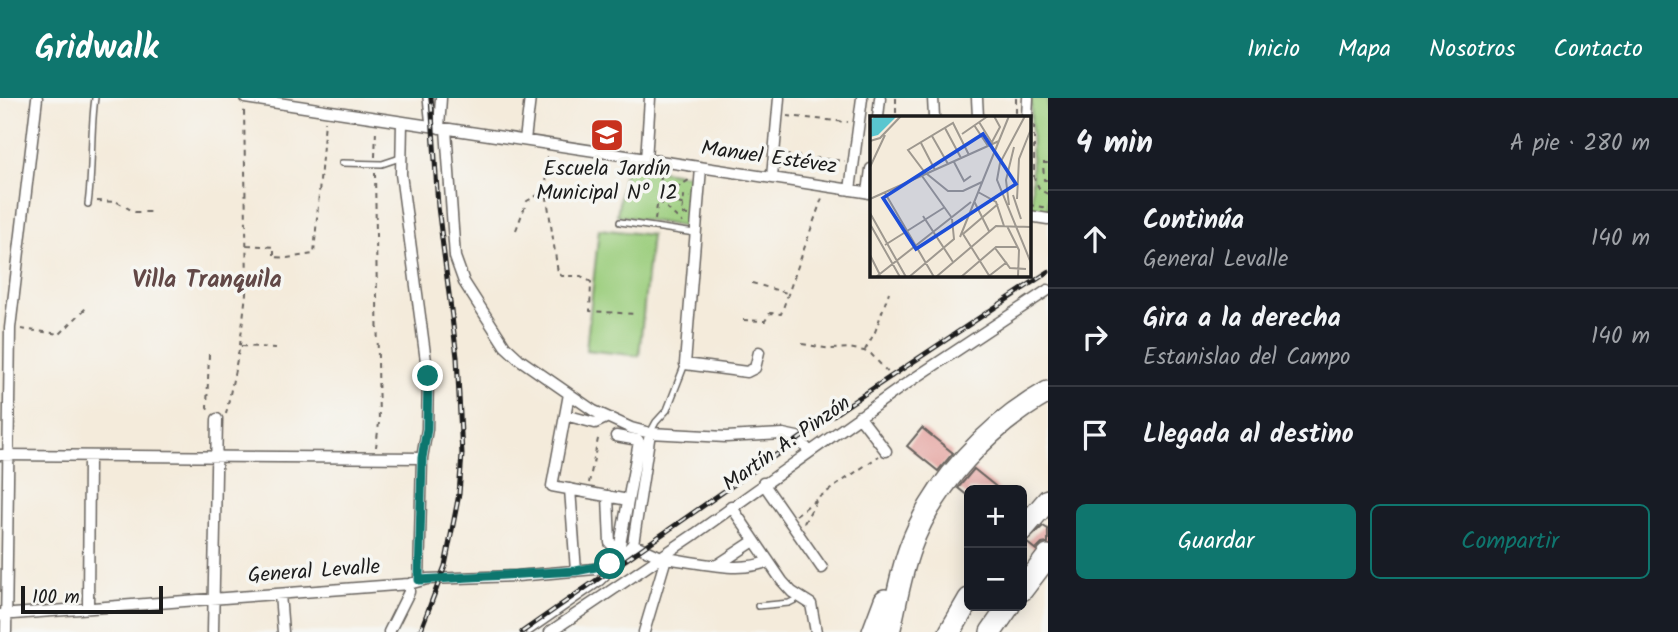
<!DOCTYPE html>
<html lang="es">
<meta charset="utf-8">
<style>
body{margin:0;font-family:Kalam,sans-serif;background:#242831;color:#f1f3f6}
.controls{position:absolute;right:21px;bottom:21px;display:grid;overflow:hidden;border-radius:10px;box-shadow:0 4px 18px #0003}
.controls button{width:63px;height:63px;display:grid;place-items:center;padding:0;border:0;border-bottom:2px solid #363941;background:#171b24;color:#f1f3f6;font:35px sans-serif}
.scale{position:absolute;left:21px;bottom:18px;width:142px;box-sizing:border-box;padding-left:7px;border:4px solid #1c1c1c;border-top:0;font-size:19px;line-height:24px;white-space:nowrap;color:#1c1c1c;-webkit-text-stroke:5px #f6f6f2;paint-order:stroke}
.stop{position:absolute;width:21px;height:21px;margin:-16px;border:5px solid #0f766e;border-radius:50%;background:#fff}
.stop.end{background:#0f766e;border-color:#fff;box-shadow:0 2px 7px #0008}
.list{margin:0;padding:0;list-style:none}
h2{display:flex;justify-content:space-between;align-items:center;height:91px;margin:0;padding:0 28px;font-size:30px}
h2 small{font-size:23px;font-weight:400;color:#9ea1a6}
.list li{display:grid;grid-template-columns:46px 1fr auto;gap:21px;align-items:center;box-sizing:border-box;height:98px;padding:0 28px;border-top:2px solid #363941}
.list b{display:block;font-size:26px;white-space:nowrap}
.list p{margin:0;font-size:23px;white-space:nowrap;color:#9ea1a6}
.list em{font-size:23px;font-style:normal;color:#9ea1a6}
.actions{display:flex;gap:14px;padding:21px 28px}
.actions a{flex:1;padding:16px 0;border:2px solid #0f766e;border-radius:10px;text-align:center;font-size:24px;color:#0f766e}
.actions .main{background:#0f766e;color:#fff}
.icon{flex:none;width:38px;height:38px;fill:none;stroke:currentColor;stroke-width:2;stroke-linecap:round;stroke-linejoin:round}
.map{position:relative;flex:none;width:1048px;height:534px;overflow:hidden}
header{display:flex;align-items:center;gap:42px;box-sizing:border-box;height:98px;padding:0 35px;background:#0f766e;color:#fff}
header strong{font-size:33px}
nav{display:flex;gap:38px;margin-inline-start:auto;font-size:24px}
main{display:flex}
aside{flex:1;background:#171b24}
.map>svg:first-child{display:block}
</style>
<header>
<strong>Gridwalk</strong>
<nav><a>Inicio</a><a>Mapa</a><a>Nosotros</a><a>Contacto</a></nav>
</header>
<main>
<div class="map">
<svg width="1048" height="534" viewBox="0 0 1048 534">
<rect width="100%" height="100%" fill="#f6f6f2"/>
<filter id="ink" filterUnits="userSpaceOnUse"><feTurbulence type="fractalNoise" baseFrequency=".0143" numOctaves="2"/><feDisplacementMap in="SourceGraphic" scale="14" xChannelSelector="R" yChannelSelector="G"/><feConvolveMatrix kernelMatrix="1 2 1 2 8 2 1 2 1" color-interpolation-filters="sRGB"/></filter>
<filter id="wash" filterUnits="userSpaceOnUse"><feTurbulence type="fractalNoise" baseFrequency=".00686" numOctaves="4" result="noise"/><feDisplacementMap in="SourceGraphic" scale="28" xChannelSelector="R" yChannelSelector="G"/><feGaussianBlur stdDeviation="1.57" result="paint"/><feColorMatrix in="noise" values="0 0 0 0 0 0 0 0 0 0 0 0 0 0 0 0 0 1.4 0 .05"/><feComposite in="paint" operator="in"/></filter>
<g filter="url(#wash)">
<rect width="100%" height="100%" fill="#f4ebdb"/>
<path fill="#9cce7e" stroke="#5c754d" stroke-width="2" d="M1031 0H1048V116L1032 113Z
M625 67 694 78 686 129 617 117Z
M599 131 651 137 639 258 586 252Z"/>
<g id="blocks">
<path fill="#e39b98" d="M922 330 953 355 938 373 907 348Z
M974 371 1000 392H969V399L958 390Z
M1043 428 1048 431V445L1042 446 1036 452 1026 444Z"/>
</g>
</g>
<g filter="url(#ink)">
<use href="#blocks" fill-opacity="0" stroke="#68645f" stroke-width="2"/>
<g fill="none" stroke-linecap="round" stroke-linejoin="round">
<g stroke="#68645f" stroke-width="8">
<path id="lane" d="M426 0 429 28
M342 65 382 66 400 60
M88 106C93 71 90 35 95 0
M620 124 695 135
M650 335 656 324 667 312 685 266
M758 508 789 505 795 502 797 497
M529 534 601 484 606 479 610 466"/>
</g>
<g stroke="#68645f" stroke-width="13">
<path id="street" d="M245 0 871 95
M933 0 934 19
M977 0 978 19
M878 19 880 0
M1027 19 1028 0
M402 24 401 76 428 278 427 331 422 360 419 482
M439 30 441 0
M446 31 455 159 464 184 505 248 519 261 594 313 631 330 650 335 726 339 783 336 797 339 809 353
M525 42 530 0
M646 62 650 0
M701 70 685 266 747 274 755 270 759 254
M772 79 779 0
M850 92 862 0
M868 95 871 71
M1029 118 1048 121
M569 296 552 388 628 402
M565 317 595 325 606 320
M859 318 886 353
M616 338 638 342 639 344 619 452 622 457
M0 357 422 360
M763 385 822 470
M570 391 576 473
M608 398 610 445 619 452
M731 408 782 483 792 494 811 506 816 534
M633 446 650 335
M633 446 661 459
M666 460C694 464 742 476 768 463
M719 466 754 443
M280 496 283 534
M88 510 89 359
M0 517 409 486 427 481 517 478 595 471 604 469 619 461 633 446
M6 534 10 230 37 0
M213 534 217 321
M389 534 409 494V486
M550 534 695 436 900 290 1048 192
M644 534 666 460 661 459"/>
</g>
<g stroke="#68645f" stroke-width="24">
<path id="highway" d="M1022 432 1048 402
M1022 492 1048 458
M873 534 885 502
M889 534C896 506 900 477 910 450 933 386 989 327 1048 294
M950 534 969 501
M991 534 1009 508"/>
</g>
<path stroke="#68645f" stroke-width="2" stroke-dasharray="5 5" stroke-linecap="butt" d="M896 0V19
M1016 0V18
M787 18 848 24
M1034 27V80L1040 92 1048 96
M785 57 845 63
M547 58 546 93 558 175 562 178H581L591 184 590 213 635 216
M375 59 376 32
M1048 65H1043L1044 82H1048
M375 75 379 325 376 349
M659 101 689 82
M659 102 688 107
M97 103 117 104 135 114H153
M659 103 683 125
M1029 107 1048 110
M688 117 682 116 684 98 690 99
M655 122 662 72
M516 132 527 103 545 93
M247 147 274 149V159L287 160 314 156 325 23
M752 185 787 195
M743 222 765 223 770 215 781 216 822 100
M21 231 60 236 88 208
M802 246 831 251 849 250 864 253 871 256 893 280
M241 248 276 250
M865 252 875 234 889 194
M209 256 207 309 211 314
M226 316 240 247 247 187 244 12
M589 385 599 336
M796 417 817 401
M804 425 818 400 879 358"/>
<use href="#lane" stroke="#fff" stroke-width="5"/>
<use href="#street" stroke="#fff" stroke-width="10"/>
<use href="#highway" stroke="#fff" stroke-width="21"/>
<g stroke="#1c1c1c" stroke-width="5">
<path id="rail" d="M420 534 445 468 459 396 462 356 457 259 438 109 431 0
M522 534 845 309 1048 174"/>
</g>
<use href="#rail" stroke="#f6f6f2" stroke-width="2.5" stroke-dasharray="8" stroke-linecap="butt"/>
</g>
</g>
<g fill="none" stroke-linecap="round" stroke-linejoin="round" filter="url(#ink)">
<path stroke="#0f766e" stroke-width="9" d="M428 278 427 331 422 360 419 482 576 473 610 466"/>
</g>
<defs>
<g id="school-square" transform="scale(1.75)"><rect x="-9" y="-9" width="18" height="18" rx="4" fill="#c8321e" stroke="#f6f6f2"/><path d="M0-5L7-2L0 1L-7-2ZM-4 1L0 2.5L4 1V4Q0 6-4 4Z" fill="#fff"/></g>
</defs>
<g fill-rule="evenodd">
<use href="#school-square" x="607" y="37"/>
</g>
<g text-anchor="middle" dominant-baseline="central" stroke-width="7" stroke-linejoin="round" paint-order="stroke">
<g font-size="21" fill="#1c1c1c" stroke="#f6f6f2">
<text transform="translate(769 60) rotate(8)">Manuel Estévez</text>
<text transform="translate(787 346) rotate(-35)">Martín A. Pinzón</text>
<text transform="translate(314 474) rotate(-4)">General Levalle</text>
</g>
<g font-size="21" fill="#1c1c1c" stroke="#f6f6f2">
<text x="607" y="71">Escuela Jardín<tspan x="607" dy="24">Municipal Nº 12</tspan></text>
</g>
<g font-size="24" font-weight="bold" fill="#624847" stroke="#f6f6f2">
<text x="207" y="182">Villa Tranquila</text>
</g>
</g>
<g transform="translate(870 18)">
<rect width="161" height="161" fill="#f4ebdb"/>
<path d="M6 0H27L8 19 0 21V4Z" fill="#59c6cf"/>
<path fill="none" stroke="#9e988f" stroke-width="2" d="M155 0 130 47 127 64 161 147M109 6 122 27M104 9 118 30M75 12 91 42M92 18 118 0M62 20 78 48M0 25 10 22 31 0M122 26 130 11 124 0M51 27 65 54M84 46 94 65 101 60M0 51 15 19M56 58 38 34 83 7 99 39M57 58 78 75H93L112 66M52 60 82 102M108 76 126 86 134 110M15 77 64 161M143 79 151 103M0 83 129 25M147 83 149 43 161 13M104 85 119 115M139 89 136 64 144 31M0 97 36 161M53 100 83 146M0 108 30 161M137 110 149 134 148 161M90 121 139 0M15 129 75 91M125 132 140 152 156 153M0 139 11 161M119 160 137 146M6 161 101 86M39 161 84 123 82 103M66 161 126 110 161 111M91 161 126 131H147M120 161 93 118 128 88"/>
<path fill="#1d4ed8" fill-opacity="0.15" stroke="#1d4ed8" stroke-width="3.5" d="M113 18 146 68 46 133 13 82Z"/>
<rect width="161" height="161" fill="none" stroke="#1c1c1c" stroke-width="3.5"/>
</g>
</svg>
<div class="controls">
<button>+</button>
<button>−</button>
</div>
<div class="scale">100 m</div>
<div class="stop" style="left:610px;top:466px"></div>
<div class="stop end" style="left:428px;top:278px"></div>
</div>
<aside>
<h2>4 min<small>A pie · 280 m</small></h2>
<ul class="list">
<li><svg class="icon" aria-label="ahead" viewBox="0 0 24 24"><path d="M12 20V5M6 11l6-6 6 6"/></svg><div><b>Continúa</b><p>General Levalle</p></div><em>140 m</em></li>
<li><svg class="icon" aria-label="right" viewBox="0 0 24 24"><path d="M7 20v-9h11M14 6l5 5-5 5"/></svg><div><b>Gira a la derecha</b><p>Estanislao del Campo</p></div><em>140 m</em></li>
<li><svg class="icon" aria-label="arrive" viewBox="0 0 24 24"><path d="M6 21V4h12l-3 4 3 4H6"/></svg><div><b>Llegada al destino</b></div></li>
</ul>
<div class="actions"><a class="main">Guardar</a><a>Compartir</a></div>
</aside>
</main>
